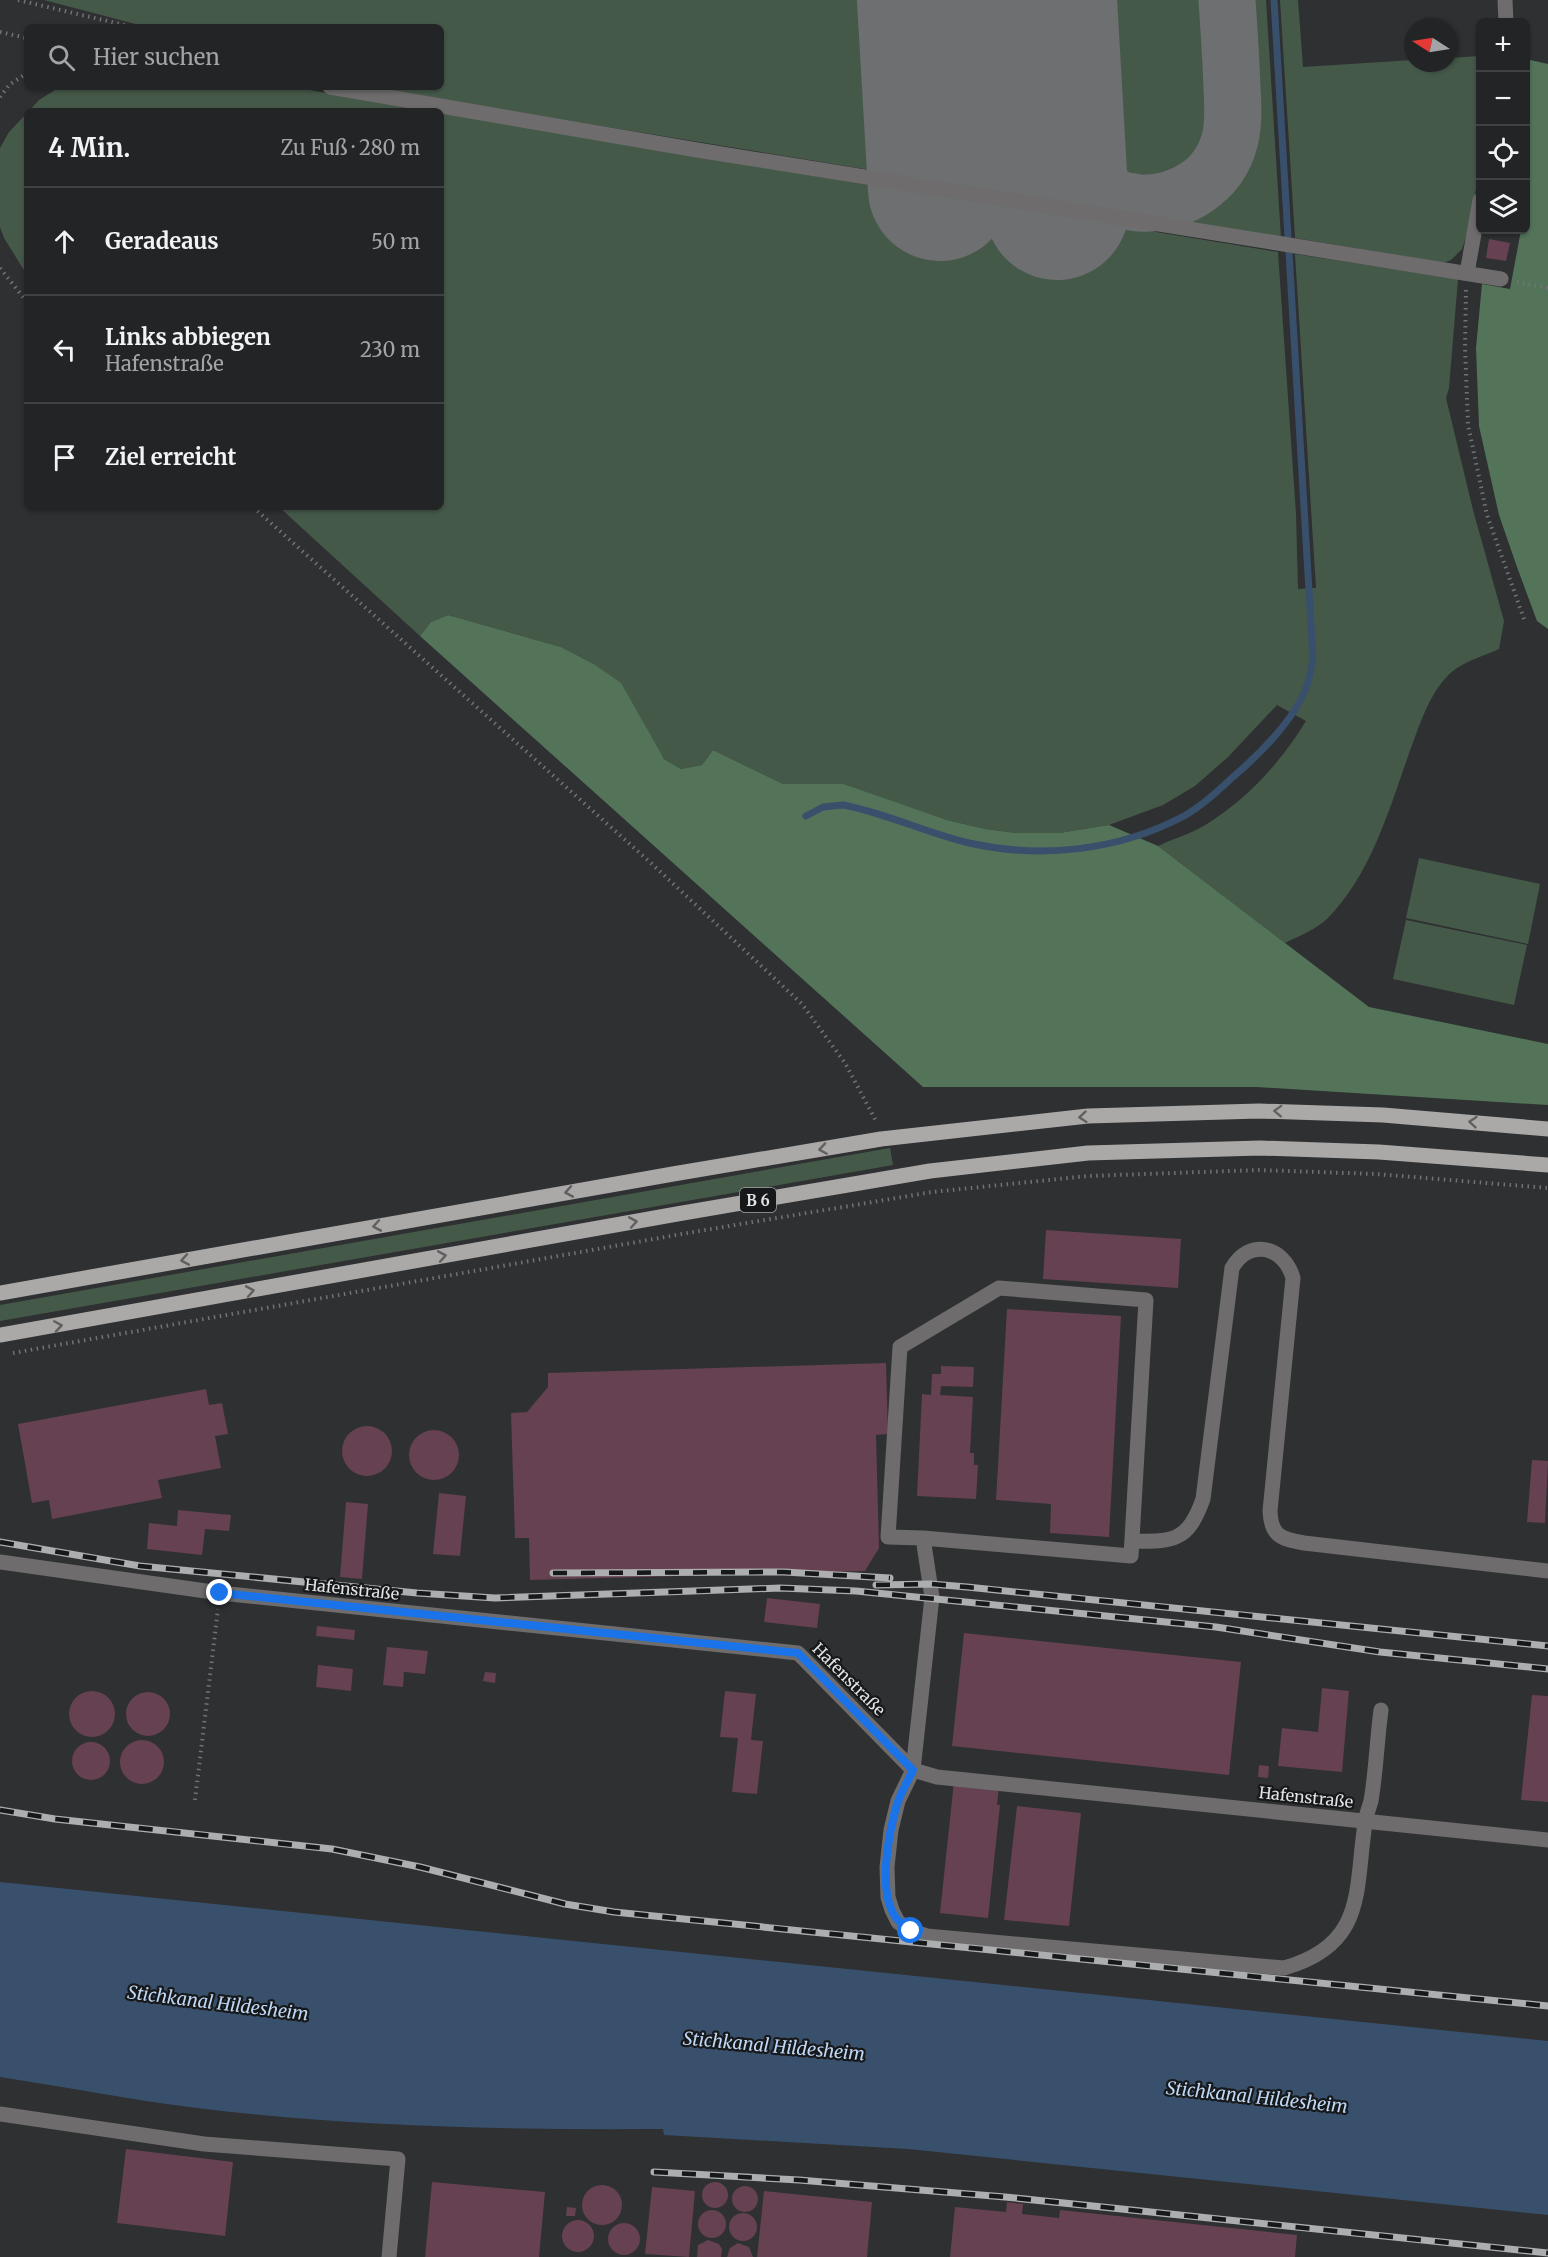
<!DOCTYPE html>
<html lang="de">
<meta charset="utf-8">
<style>
body{margin:0;font-family:Merriweather,serif;background:#2e3032;color:#f1f3f6}
.controls{position:absolute;right:18px;top:18px;display:grid;overflow:hidden;border-radius:9px;box-shadow:0 2px 4px #0004}
.controls button{width:54px;height:54px;display:grid;place-items:center;padding:0;border:0;border-bottom:2px solid #3f4143;background:#222426;color:#f1f3f6;font:30px sans-serif}
.compass{position:absolute;left:1404px;top:18px;width:54px;height:54px;border-radius:50%;background:#222426;box-shadow:0 2px 4px #0004;rotate:282deg}
.stop{position:absolute;width:18px;height:18px;margin:-14px;border:4px solid #1a73e8;border-radius:50%;background:#fff}
.stop.end{background:#1a73e8;border-color:#fff;box-shadow:0 2px 6px #0008}
.list{margin:0;padding:0;list-style:none}
h2{display:flex;justify-content:space-between;align-items:center;height:78px;margin:0;padding:0 24px;font-size:26px}
h2 small{font-size:20px;font-weight:400;color:#a2a4a7}
.list li{display:grid;grid-template-columns:39px 1fr auto;gap:18px;align-items:center;box-sizing:border-box;height:108px;padding:0 24px;border-top:2px solid #3f4143}
.list b{display:block;font-size:22px;white-space:nowrap}
.list p{margin:0;font-size:20px;white-space:nowrap;color:#a2a4a7}
.list em{font-size:20px;font-style:normal;color:#a2a4a7}
.icon{flex:none;width:33px;height:33px;fill:none;stroke:currentColor;stroke-width:2;stroke-linecap:round;stroke-linejoin:round}
.map{position:relative;flex:none;width:1548px;height:2257px;overflow:hidden}
.search{position:absolute;background:#222426;box-shadow:0 2px 4px #0004;left:24px;top:24px;width:420px;height:66px;display:flex;align-items:center;gap:15px;box-sizing:border-box;padding:0 21px;border-radius:9px;color:#a2a4a7;font-size:22px}
.panel{position:absolute;background:#222426;box-shadow:0 2px 4px #0004;left:24px;top:108px;width:420px;height:402px;border-radius:9px}
.map>svg:first-child{display:block}
</style>
<div class="map">
<svg width="1548" height="2257" viewBox="0 0 1548 2257">
<rect width="100%" height="100%" fill="#2e3032"/>
<path fill="#455949" d="M44 0H1007L1018 194 362 87H441V27H147Z
M1081 0H1210L1217 119C1208 187 1137 210 1091 159Z
M1243 0H1266L1281 238 1168 220C1216 204 1240 176 1250 127Z
M1280 0H1298L1303 67 1413 60V63H1449V58L1480 56V166L1469 228 1462 249 1451 260 1443 263 1295 238Z
M60 87H292L431 111H29L39 100Z
M27 113V275L4 238 0 227V148L9 132Z
M441 113 698 157 1278 252 1296 514 1298 589 1316 588 1295 254 1458 279 1449 388 1446 398 1473 510 1504 621 1499 649C1486 655 1469 660 1457 668 1435 683 1424 713 1415 737 1392 798 1375 870 1328 918 1317 929 1299 936 1285 943L1158 846C1170 840 1184 836 1196 830 1241 806 1280 764 1306 721L1277 705 1228 757 1195 786 1163 805 1109 825 1059 833H1016L985 829 947 820 843 785 783 784 713 750 702 765 681 769 664 759 592 663 561 647 448 615 431 622 420 636 279 507H441Z
M1419 858 1540 884 1528 944 1406 918Z
M1406 920 1527 945 1514 1005 1393 979Z
M890 1148 893 1165 0 1321V1305Z"/>
<path fill="#54745a" d="M1526 59 1548 64V629L1537 621 1517 567 1499 515 1479 426 1476 348 1482 284 1510 289 1521 230H1526Z
M448 615 561 647 592 663 621 683 664 759 681 769 702 765 713 750 783 784H843L947 820 985 829 1016 833H1059L1109 825 1158 846 1369 1007 1548 1044V1105L1257 1087H923L420 636 431 622Z"/>
<path fill="#39506c" d="M0 1882 1548 2041V2215L908 2149 664 2135 663 2129C508 2130 352 2127 197 2108 131 2100 66 2087 0 2077Z"/>
<g fill="none" stroke-linecap="round" stroke-linejoin="round">
<path stroke="#39506c" stroke-width="7" d="M1274 0 1288 237
M806 816 823 807 843 805C886 813 926 833 969 843 1041 859 1118 851 1184 816 1202 806 1219 790 1234 776 1260 754 1296 718 1307 685 1310 677 1311 667 1313 659L1289 253"/>
<path stroke="#6d6f71" stroke-width="57" d="M1053 142C1067 168 1090 187 1117 198
M939 171 1139 203C1180 205 1220 181 1230 139 1234 123 1233 105 1232 88 1231 59 1229 29 1227 0"/>
<path stroke="#6d6f71" stroke-width="144" d="M929 0 940 189
M1045 0 1057 208"/>
</g>
<path fill="#654151" d="M1489 239 1510 243 1506 261 1486 258Z
M1046 1230 1181 1239 1178 1288 1043 1279Z
M1007 1309 1121 1316 1109 1537 1050 1533 1051 1504 996 1500Z
M886 1363 888 1434 876 1435 879 1548 865 1571 530 1580 529 1538H515L511 1413 527 1412 548 1387V1373Z
M941 1366 974 1367 973 1387 941 1386 940 1395 973 1397 970 1453H974V1465H978L976 1499 917 1496 922 1394 931 1395 932 1374H941Z
M206 1389 209 1405 222 1403 228 1434 215 1436 221 1468 158 1480 162 1498 52 1519 49 1500 32 1503 18 1424Z
M342 1451a25 25 0 1 1 50 0a25 25 0 1 1-50 0Z
M409 1455a25 25 0 1 1 50 0a25 25 0 1 1-50 0Z
M1532 1460 1548 1461 1545 1523 1527 1522Z
M439 1493 466 1496 460 1556 433 1554Z
M346 1502 368 1504 362 1579 340 1577Z
M178 1510 231 1515 229 1531 205 1529 202 1555 147 1549 149 1523 177 1526Z
M767 1598 820 1604 817 1628 764 1622Z
M317 1626 355 1630 354 1640 316 1636Z
M964 1633 1241 1662 1229 1775 952 1746Z
M387 1647 428 1651 425 1674 404 1672 403 1687 383 1685Z
M318 1665 353 1669 351 1691 316 1687Z
M485 1672 496 1673 495 1683 483 1681Z
M1322 1688 1349 1691 1342 1772 1278 1766 1282 1728 1318 1732Z
M725 1691 756 1694 751 1740 763 1741 757 1794 732 1792 738 1738 720 1737Z
M69 1714a23 23 0 1 1 46 0a23 23 0 1 1-46 0Z
M126 1714a22 22 0 1 1 44 0a22 22 0 1 1-44 0Z
M1532 1695 1548 1696V1802L1521 1800Z
M120 1762a22 22 0 1 1 44 0a22 22 0 1 1-44 0Z
M72 1761a19 19 0 1 1 38 0a19 19 0 1 1-38 0Z
M1259 1765 1269 1766 1268 1778 1258 1777Z
M954 1781 999 1785 997 1805H1000L988 1918 940 1913Z
M1017 1806 1081 1813 1069 1926 1004 1920Z
M126 2149 233 2162 225 2236 117 2223Z
M432 2182 545 2192 539 2257H425Z
M702 2195a13 13 0 1 1 26 0a13 13 0 1 1-26 0Z
M582 2205a20 20 0 1 1 40 0a20 20 0 1 1-40 0Z
M732 2199a13 13 0 1 1 26 0a13 13 0 1 1-26 0Z
M652 2187 695 2191 689 2257 645 2254Z
M764 2191 872 2202 867 2257H757Z
M1007 2202 1023 2204 1022 2214 1059 2218 1060 2210 1297 2235 1295 2257H950L955 2207 1006 2212Z
M567 2207 576 2208 575 2216H566Z
M698 2224a14 14 0 1 1 28 0a14 14 0 1 1-28 0Z
M729 2227a14 14 0 1 1 28 0a14 14 0 1 1-28 0Z
M562 2236a16 16 0 1 1 32 0a16 16 0 1 1-32 0Z
M608 2239a16 16 0 1 1 32 0a16 16 0 1 1-32 0Z
M708 2240 719 2244 722 2249 721 2257H697L698 2245Z
M738 2243 749 2247 753 2257H727L730 2248Z"/>
<g fill="none" stroke-linecap="round" stroke-linejoin="round">
<path stroke="#717375" stroke-width="4" stroke-dasharray="1.5 4.5" stroke-linecap="butt" d="M18 0 133 27
M0 32 27 38
M0 97 9 85 27 73
M0 268 27 302
M1517 282 1548 288
M1466 290 1465 347 1468 425 1487 515 1524 619
M253 507 652 864 802 1004 845 1063 877 1123
M13 1353 682 1234 932 1192 1088 1176 1259 1170 1376 1174 1548 1188
M195 1800 218 1609"/>
<path stroke="#6e6c6c" stroke-width="15" d="M1505 0 1506 22
M330 87 697 150 1501 279
M1467 273 1480 200
M923 1538 888 1537 900 1347 999 1288 1146 1300 1131 1556 923 1538 932 1597 913 1770 898 1801 891 1830 887 1867 888 1897 892 1910 898 1922 911 1931 927 1936 1284 1968C1366 1945 1355 1891 1365 1823 1366 1815 1369 1808 1371 1801 1376 1771 1377 1740 1381 1710
M1132 1541C1174 1542 1188 1541 1203 1499L1232 1268C1249 1238 1284 1246 1293 1278L1270 1511C1271 1536 1281 1539 1304 1543L1548 1571
M0 1562 220 1593 798 1653 913 1770 937 1777 1548 1840
M0 2114 204 2144 398 2159 389 2257"/>
<path stroke="#aba8a8" stroke-width="15" d="M0 1293 673 1174 881 1139 1088 1116 1259 1111 1383 1115 1548 1129
M0 1335 677 1214 930 1171 1088 1153 1260 1148 1379 1152 1548 1165"/>
<g stroke="#acaeb0" stroke-width="7">
<path id="rail" d="M0 1542 140 1566 417 1593 495 1598 780 1588 856 1591 1216 1627 1380 1652 1548 1669
M553 1573 784 1572 890 1578
M876 1585 931 1584 967 1587 1548 1646
M0 1810 55 1819 332 1849 420 1867 565 1904 614 1912 1548 2006
M654 2172 799 2180 1005 2197 1548 2253"/>
</g>
<use href="#rail" stroke="#171819" stroke-width="4.5" stroke-dasharray="14" stroke-linecap="butt"/>
</g>
<defs><path id="oneway-chevron" d="M-2-3.5L2.5 0L-2 3.5" fill="none" stroke-width="1.6" stroke-linecap="round" stroke-linejoin="round" transform="scale(1.5)"/></defs>
<g stroke="#616060">
<use href="#oneway-chevron" transform="translate(1278 1111) rotate(-178)"/>
<use href="#oneway-chevron" transform="translate(1083 1117) rotate(175)"/>
<use href="#oneway-chevron" transform="translate(1473 1122) rotate(-175)"/>
<use href="#oneway-chevron" transform="translate(823 1149) rotate(171)"/>
<use href="#oneway-chevron" transform="translate(569 1192) rotate(170)"/>
<use href="#oneway-chevron" transform="translate(633 1222) rotate(-10)"/>
<use href="#oneway-chevron" transform="translate(377 1226) rotate(170)"/>
<use href="#oneway-chevron" transform="translate(442 1256) rotate(-10)"/>
<use href="#oneway-chevron" transform="translate(185 1260) rotate(170)"/>
<use href="#oneway-chevron" transform="translate(250 1291) rotate(-10)"/>
<use href="#oneway-chevron" transform="translate(58 1326) rotate(-9)"/>
</g>
<g fill="none" stroke-linecap="round" stroke-linejoin="round">
<path stroke="#1a73e8" stroke-width="8" d="M220 1593 798 1653 913 1770C908 1781 901 1792 897 1804 889 1832 879 1884 892 1911 896 1920 903 1925 911 1931"/>
</g>
<g text-anchor="middle" dominant-baseline="central" stroke-width="4.5" stroke-linejoin="round" paint-order="stroke">
<rect fill="#171819" stroke="#a4a6a7" stroke-width="1.5" x="740" y="1188" width="36" height="24" rx="4.5"/>
<g font-size="15" font-weight="bold" fill="#e1e3e4">
<text x="758" y="1200">B 6</text>
</g>
<g font-size="16" fill="#e1e3e4" stroke="#171819">
<text transform="translate(352 1589) rotate(6)">Hafenstraße</text>
<text transform="translate(849 1679) rotate(45)">Hafenstraße</text>
<text transform="translate(1306 1797) rotate(6)">Hafenstraße</text>
</g>
<g font-size="18" font-style="italic" fill="#bed7f6" stroke="#171819">
<text transform="translate(218 2003) rotate(7)">Stichkanal Hildesheim</text>
<text transform="translate(774 2046) rotate(5)">Stichkanal Hildesheim</text>
<text transform="translate(1257 2097) rotate(6)">Stichkanal Hildesheim</text>
</g>
</g>
</svg>
<div class="controls">
<button>+</button>
<button>−</button>
<button><svg class="icon" aria-label="locate" viewBox="0 0 24 24"><circle cx="12" cy="12" r="6"/><path d="M12 2v4M12 18v4M2 12h4M18 12h4"/></svg></button>
<button><svg class="icon" aria-label="layers" viewBox="0 0 24 24"><path d="M12 4l9 5-9 5-9-5zM3 14l9 5 9-5"/></svg></button>
</div>
<svg class="compass" viewBox="-18 -18 36 36"><path d="M0-13l5 13h-10z" fill="#e53935"/><path d="M0 13l5-13h-10z" fill="#a2a4a7"/></svg>
<div class="stop" style="left:911px;top:1931px"></div>
<div class="stop end" style="left:220px;top:1593px"></div>
<div class="search"><svg class="icon" aria-label="search" viewBox="0 0 24 24"><circle cx="10" cy="10" r="6"/><path d="M15 15l6 6"/></svg>Hier suchen</div>
<section class="panel">
<h2>4 Min.<small>Zu Fuß · 280 m</small></h2>
<ul class="list">
<li><svg class="icon" aria-label="ahead" viewBox="0 0 24 24"><path d="M12 20V5M6 11l6-6 6 6"/></svg><div><b>Geradeaus</b></div><em>50 m</em></li>
<li><svg class="icon" aria-label="left" viewBox="0 0 24 24"><path d="M17 20v-9H6M10 6l-5 5 5 5"/></svg><div><b>Links abbiegen</b><p>Hafenstraße</p></div><em>230 m</em></li>
<li><svg class="icon" aria-label="arrive" viewBox="0 0 24 24"><path d="M6 21V4h12l-3 4 3 4H6"/></svg><div><b>Ziel erreicht</b></div></li>
</ul>
</section>
</div>
